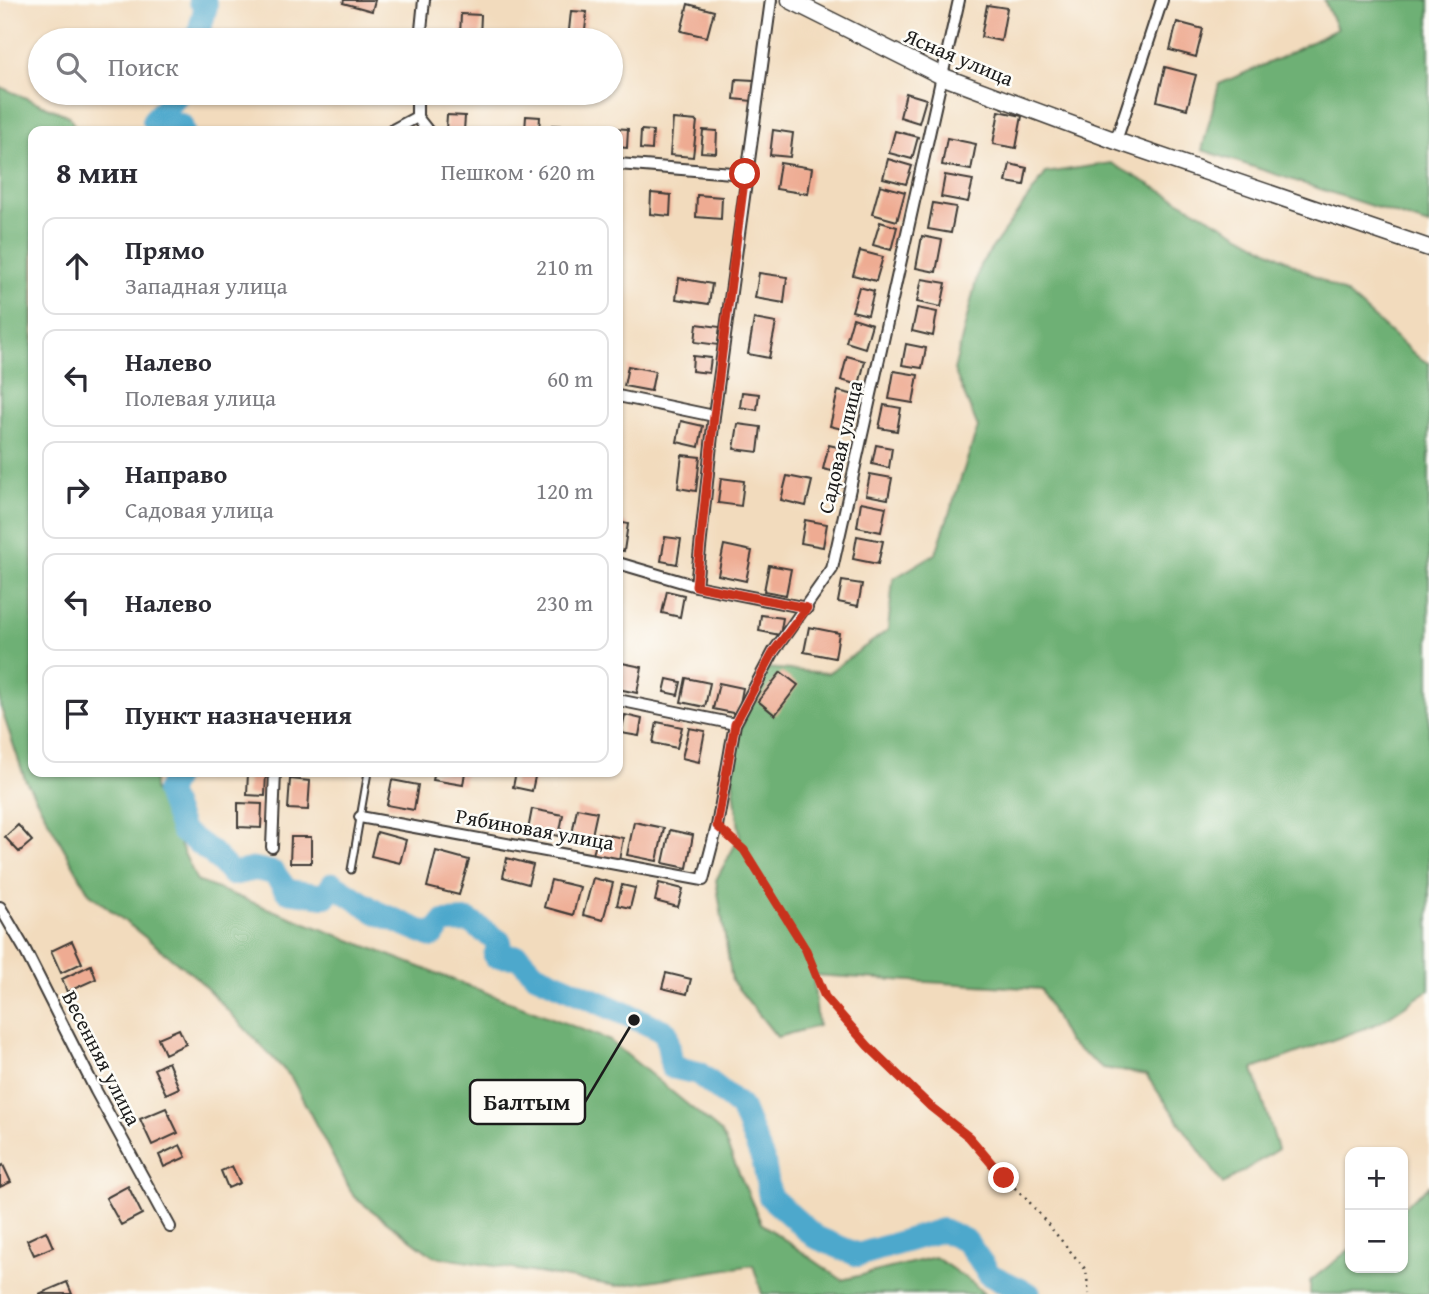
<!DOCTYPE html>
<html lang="ru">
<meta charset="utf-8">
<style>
body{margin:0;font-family:"Gentium Book Plus",serif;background:#f2f2f3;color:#2b2b33}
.controls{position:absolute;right:21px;bottom:21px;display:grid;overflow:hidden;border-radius:14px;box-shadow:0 2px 5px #0004}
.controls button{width:63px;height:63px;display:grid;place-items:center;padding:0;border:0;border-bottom:2px solid #e1e1e2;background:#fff;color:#2b2b33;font:35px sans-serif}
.stop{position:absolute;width:21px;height:21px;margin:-16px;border:5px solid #c8321e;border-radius:50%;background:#fff}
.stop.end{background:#c8321e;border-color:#fff;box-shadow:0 2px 7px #0008}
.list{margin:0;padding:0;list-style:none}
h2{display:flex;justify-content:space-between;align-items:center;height:91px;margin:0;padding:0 28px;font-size:30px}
h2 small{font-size:23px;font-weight:400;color:#7c7c81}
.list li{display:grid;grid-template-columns:46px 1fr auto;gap:21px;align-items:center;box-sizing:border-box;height:98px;margin:0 14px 14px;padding:0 14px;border:2px solid #e1e1e2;border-radius:14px}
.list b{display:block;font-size:26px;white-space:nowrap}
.list p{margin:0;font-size:23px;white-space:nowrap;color:#7c7c81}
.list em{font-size:23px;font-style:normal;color:#7c7c81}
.icon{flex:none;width:38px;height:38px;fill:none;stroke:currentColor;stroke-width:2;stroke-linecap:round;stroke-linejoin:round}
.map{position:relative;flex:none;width:1429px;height:1294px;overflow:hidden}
.search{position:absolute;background:#fff;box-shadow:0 2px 5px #0004;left:28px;top:28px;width:595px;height:77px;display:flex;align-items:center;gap:18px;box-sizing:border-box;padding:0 24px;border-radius:38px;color:#7c7c81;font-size:26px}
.panel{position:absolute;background:#fff;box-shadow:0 2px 5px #0004;left:28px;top:126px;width:595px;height:651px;border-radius:14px}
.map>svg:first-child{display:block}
</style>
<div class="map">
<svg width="1429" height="1294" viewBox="0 0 1429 1294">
<rect width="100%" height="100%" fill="#fdfcf7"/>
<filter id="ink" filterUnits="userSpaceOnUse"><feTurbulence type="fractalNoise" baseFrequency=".0143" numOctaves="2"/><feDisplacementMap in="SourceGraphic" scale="14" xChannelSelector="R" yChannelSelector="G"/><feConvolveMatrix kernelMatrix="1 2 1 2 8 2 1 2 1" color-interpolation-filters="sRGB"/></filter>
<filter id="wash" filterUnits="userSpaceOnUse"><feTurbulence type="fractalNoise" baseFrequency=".00686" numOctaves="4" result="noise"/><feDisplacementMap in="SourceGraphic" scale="28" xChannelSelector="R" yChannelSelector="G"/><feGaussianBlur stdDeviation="1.57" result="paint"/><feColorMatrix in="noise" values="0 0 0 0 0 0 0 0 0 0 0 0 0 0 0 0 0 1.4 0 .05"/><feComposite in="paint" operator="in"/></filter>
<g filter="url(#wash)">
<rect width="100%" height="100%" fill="#f2dbbd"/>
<path fill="#6eb074" stroke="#456648" stroke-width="2" d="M1324 0H1429V225L1202 150 1219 84 1280 58 1337 29Z
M0 87 69 116 77 131H33V772H154V789L197 881 609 1040 721 1132 761 1223 842 1280 935 1257 974 1284 984 1294H762L753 1265 617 1286 433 1256 354 1197 291 1077 197 978 89 893 25 779 0 705Z
M1111 163 1347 294 1419 358 1429 363V990L1379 1023 1253 1069 1278 1149 1223 1184 1146 1075 1103 1068 1068 1042 1041 989 813 975 818 1026 777 1037 732 981 716 880 740 836 728 743 742 725 766 668 828 673 888 630 893 579 936 553 978 427 954 370 980 265 1046 173Z
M1429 1186V1294H1310V1281L1350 1249V1268H1403V1207Z"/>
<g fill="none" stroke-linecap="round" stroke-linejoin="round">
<path stroke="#4ea8cc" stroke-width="24" d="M197 40 206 6 200 0
M179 93 154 120 181 125 183 131
M177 772 167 792 182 831 212 853 232 874 255 869 274 873 287 891 325 896 333 884 376 912 432 936 444 922 469 921 500 942 495 956 519 957 535 974 666 1032 672 1067 698 1073 741 1107 764 1163 770 1197 815 1237 858 1255 942 1230 966 1241 990 1275 1029 1294"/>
</g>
<g id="blocks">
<path fill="#eeab92" d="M344 0H375L372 11 343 3Z
M688 4 714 11 707 37 681 31Z
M987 5 1007 8 1001 41 981 37Z
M571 11 587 12 584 40H568Z
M461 14 481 15 480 38 460 36Z
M1177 22 1203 29 1196 57 1170 50Z
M1165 67 1196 75 1187 109 1157 101Z
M736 79 754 80 752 101 734 99Z
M445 93H462V101L444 100Z
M906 93 926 99 919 123 900 117Z
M999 111 1022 116 1016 148 993 144Z
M447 115 465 116 464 131 446 130Z
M526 116 540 117 539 131H525Z
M673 119 697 121 693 157 670 155Z
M552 125 566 126V131H552Z
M612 128 628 129 627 148 618 147V131H611Z
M641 130 653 131 652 150 640 149Z
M703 130 717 131 716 153 701 152Z
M773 130 793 133 790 157 770 155Z
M895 131 918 137 912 159 889 153Z
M947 138 976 144 971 170 942 165Z
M888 159 912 166 906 184 883 178Z
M780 163 812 168 808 194 776 189Z
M1010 164 1027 168 1024 185 1006 182Z
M945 175 973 180 968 202 941 197Z
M880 185 905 192 897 221 872 214Z
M651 193 671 195 670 216 650 214Z
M697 195 722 197 721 219 696 217Z
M933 203 956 207 951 233 928 229Z
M880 222 897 227 891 250 873 245Z
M922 236 942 240 936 272 916 268Z
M860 251 883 257 876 281 853 275Z
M759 273 787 277 784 303 755 298Z
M679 278 712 284 709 304 676 299Z
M922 279 946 283 941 307 917 302Z
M859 287 874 291 868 315 852 311Z
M917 308 937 312 933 336 912 331Z
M853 318 872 324 865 348 846 342Z
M754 319 776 323 769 358 748 354Z
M697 324 720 327 718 345 695 342Z
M906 344 926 348 922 368 902 365Z
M693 356 711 358 709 373 692 371Z
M847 356 865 361 859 385 841 380Z
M628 366 655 371 651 391 624 386Z
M894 371 918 375 913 403 889 399Z
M838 391 859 396 850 431 830 426Z
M742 392 759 394 757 410 740 407Z
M884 405 901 408 897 431 879 428Z
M681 421 703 426 699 447 677 442Z
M738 424 761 427 758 452 734 449Z
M829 445 846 449 841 473 823 469Z
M876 445 892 448 889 468 872 464Z
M682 455 700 457 696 491 678 488Z
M870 474 892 478 888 499 866 495Z
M787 476 812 481 806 506 781 500Z
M721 478 744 481 741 506 718 503Z
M861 502 886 507 881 532 857 527Z
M805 520 827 524 823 547 801 543Z
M618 522 628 524 624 551 618 550Z
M857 536 883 541 878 564 853 559Z
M665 537 681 539 677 564 661 561Z
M724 545 752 551 746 581 718 575Z
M769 565 791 569 786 595 764 591Z
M842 581 862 584 858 606 838 602Z
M667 591 684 595 680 617 662 613Z
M761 615 783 618 780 635 759 631Z
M809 627 839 633 835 658 804 652Z
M622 663 642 667 637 693 618 689Z
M781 672 798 685 775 715 758 701Z
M686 678 710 683 705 707 681 702Z
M667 679 681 682 678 695 664 692Z
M719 683 743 688 738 714 713 709Z
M625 715 642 719 639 736 621 733Z
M657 722 682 727 677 748 653 743Z
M689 728 705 731 699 762 682 758Z
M248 772H266L265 796 247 795Z
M435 772H465L463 785 433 780Z
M516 772H536L532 791 513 787Z
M290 779 310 781 308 810 288 809Z
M392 780 418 785 414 810 387 805Z
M238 803 262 804 261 828 238 827Z
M577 808 597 812 590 844 571 840Z
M532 809 563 815 559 836 528 830Z
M634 822 664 828 657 861 627 855Z
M18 825 32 841 19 852 5 837Z
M670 830 693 835 687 868 663 863Z
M377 832 406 840 400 863 371 856Z
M598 833 623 838 619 860 593 855Z
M291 837H311V863H290Z
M436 851 469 860 459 895 427 887Z
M507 858 533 865 528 884 503 877Z
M593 878 613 883 603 920 583 915Z
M551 880 580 887 573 915 544 907Z
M659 883 683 889 678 907 655 901Z
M622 885 635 888 630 908 617 905Z
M72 941 82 963 61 973 51 951Z
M91 965 96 979 67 992 62 979Z
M666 973 691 979 687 994 662 988Z
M179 1029 186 1044 165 1054 158 1038Z
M168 1062 179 1088 166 1094 154 1069Z
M166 1108 178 1133 152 1145 140 1119Z
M180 1145 186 1157 164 1167 159 1155Z
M3 1165 11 1182 0 1187V1167Z
M232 1166 240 1183 228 1188 221 1171Z
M128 1186 142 1214 121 1225 106 1198Z
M46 1231 53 1247 34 1255 27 1240Z
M67 1282 72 1294H39Z"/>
</g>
</g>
<g filter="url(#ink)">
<use href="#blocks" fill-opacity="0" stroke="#3c3934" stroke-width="2"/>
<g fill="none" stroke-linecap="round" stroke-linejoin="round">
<g stroke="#3c3934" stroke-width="9">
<path id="lane" d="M351 870 368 772"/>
</g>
<g stroke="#3c3934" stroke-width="14">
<path id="street" d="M420 40 424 0
M417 117 428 131
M391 131 417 117V93
M1116 141 1162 0
M618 164 745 174
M618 396 714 416
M618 563 696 586 807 608
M696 586 714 416 771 0
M618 700 735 724
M360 817 703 880 717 826 735 724 774 651 832 569 959 0
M272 847 275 772
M0 907 24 948 96 1091 170 1227"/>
</g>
<g stroke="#3c3934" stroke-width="19">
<path id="secondary" d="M790 0 944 77 1116 141 1429 248"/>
</g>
<path stroke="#3c3934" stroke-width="2.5" stroke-dasharray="2 5" stroke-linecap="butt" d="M726 834 744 850 806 950 825 997 868 1046 931 1107 969 1137 1004 1178 1026 1198 1086 1270 1089 1294"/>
<use href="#lane" stroke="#fff" stroke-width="5"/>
<use href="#street" stroke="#fff" stroke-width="10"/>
<use href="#secondary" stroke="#fff" stroke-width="16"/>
</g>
</g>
<g fill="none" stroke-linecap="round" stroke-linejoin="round" filter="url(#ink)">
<path stroke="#c8321e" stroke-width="9" d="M745 174 714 416 696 586 807 608 774 651 735 724 717 826 744 850 806 950 825 997 868 1046 931 1107 969 1137 1004 1178"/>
</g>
<g text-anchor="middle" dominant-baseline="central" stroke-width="5" stroke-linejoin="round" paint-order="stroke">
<g font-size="21" fill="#1c1c1c" stroke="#fdfcf7">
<text transform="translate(959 57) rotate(23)">Ясная улица</text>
<text transform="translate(840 447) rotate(-77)">Садовая улица</text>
<text transform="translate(535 829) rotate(10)">Рябиновая улица</text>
<text transform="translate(102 1058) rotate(63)">Весенняя улица</text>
</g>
</g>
<path fill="none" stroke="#1c1c1c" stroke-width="2.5" d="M634 1020L585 1102"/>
<circle fill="#1c1c1c" stroke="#fdfcf7" stroke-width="2.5" cx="634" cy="1020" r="7"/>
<rect fill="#fdfcf7" stroke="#1c1c1c" stroke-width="2.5" x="470" y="1080" width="115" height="44" rx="7"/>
<g font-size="23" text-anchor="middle" font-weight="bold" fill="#1c1c1c">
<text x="527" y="1110">Балтым</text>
</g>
</svg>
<div class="controls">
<button>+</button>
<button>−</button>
</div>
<div class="stop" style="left:745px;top:174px"></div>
<div class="stop end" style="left:1004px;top:1178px"></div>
<div class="search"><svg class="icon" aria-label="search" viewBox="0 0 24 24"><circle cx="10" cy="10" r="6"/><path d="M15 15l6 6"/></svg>Поиск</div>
<section class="panel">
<h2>8 мин<small>Пешком · 620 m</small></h2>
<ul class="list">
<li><svg class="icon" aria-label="ahead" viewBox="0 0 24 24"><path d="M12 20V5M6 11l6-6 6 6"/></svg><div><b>Прямо</b><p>Западная улица</p></div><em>210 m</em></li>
<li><svg class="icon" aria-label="left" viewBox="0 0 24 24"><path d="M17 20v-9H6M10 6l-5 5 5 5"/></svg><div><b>Налево</b><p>Полевая улица</p></div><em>60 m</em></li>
<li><svg class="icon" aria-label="right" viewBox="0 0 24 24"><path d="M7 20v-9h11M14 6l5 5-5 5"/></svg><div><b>Направо</b><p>Садовая улица</p></div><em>120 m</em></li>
<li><svg class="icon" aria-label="left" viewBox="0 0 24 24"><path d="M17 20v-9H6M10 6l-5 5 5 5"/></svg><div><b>Налево</b></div><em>230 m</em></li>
<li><svg class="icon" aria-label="arrive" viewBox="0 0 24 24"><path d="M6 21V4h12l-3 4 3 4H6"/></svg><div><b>Пункт назначения</b></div></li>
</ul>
</section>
</div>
